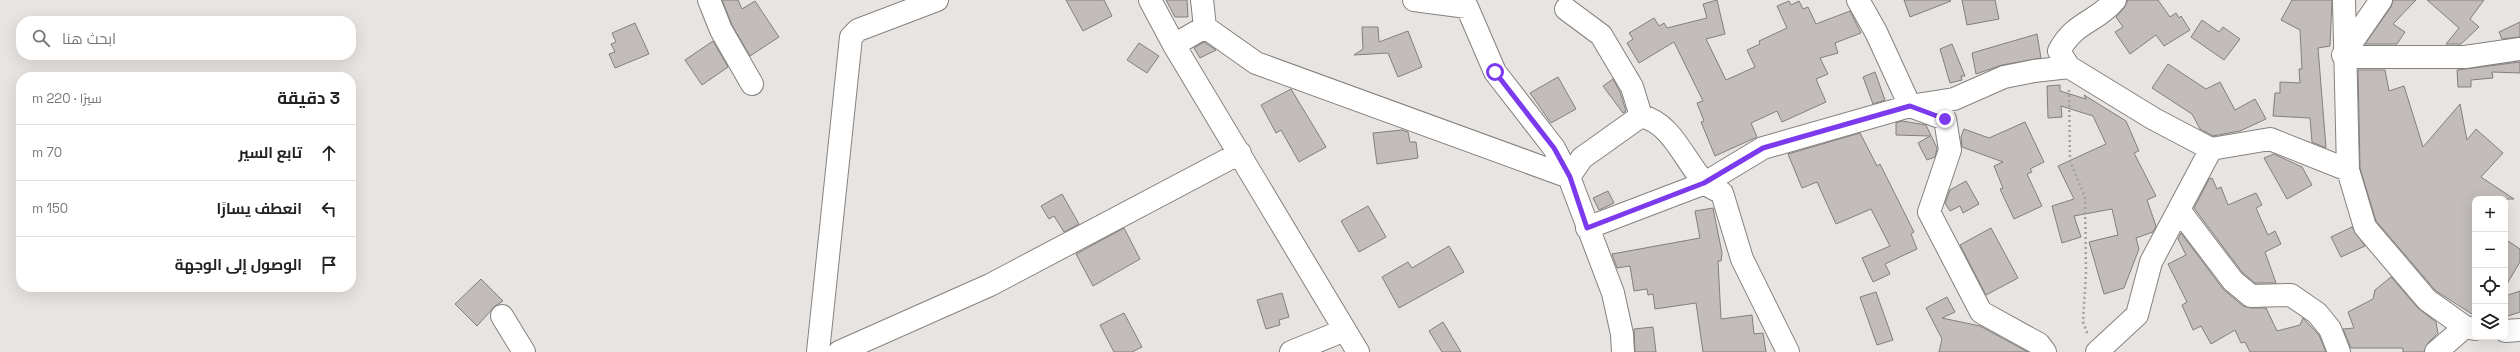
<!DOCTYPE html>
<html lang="ar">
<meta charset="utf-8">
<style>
body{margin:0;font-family:"Space Grotesk",Cairo,sans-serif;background:#f6f6f6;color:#222;direction:rtl}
.controls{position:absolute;right:12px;bottom:12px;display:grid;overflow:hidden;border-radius:8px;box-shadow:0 4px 16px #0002}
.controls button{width:36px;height:36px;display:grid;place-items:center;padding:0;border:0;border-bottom:1px solid #e0e0e0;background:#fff;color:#222;font:20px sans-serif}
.stop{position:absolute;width:12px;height:12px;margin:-9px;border:3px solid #7c3aed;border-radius:50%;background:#fff}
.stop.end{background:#7c3aed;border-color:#fff;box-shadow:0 1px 4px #0008}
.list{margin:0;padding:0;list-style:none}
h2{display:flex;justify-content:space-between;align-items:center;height:52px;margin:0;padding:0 16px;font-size:17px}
h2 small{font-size:13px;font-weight:400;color:#767676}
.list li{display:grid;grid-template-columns:26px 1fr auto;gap:12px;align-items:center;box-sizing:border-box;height:56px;padding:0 16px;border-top:1px solid #e0e0e0}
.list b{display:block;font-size:15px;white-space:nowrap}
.list em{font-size:13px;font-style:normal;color:#767676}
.icon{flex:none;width:22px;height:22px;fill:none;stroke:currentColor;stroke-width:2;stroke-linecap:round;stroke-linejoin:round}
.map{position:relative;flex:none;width:2520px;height:352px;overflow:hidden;direction:ltr}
.search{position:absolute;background:#fff;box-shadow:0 4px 16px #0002;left:16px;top:16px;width:340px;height:44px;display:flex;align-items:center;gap:10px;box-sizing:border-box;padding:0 14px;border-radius:16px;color:#767676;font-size:15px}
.panel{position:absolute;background:#fff;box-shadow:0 4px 16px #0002;left:16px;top:72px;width:340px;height:220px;border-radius:16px;direction:rtl}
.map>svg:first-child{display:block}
</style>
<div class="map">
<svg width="2520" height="352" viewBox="0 0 2520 352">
<rect width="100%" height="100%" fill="#e8e4e1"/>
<path fill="#c2bdbb" stroke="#837f7d" d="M722 0H738L742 9 755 1 779 37 750 56 732 25Z
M1066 0H1104L1112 16 1083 31Z
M1166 0H1187L1188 17H1175Z
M1717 0 1725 34 1706 39 1726 80 1755 67 1747 50 1760 44 1759 41 1787 28 1777 6 1789 1 1791 5 1799 1 1803 9 1808 7 1816 24 1850 11 1861 33 1835 43 1838 53 1820 58 1828 74 1816 79 1826 102 1782 122 1777 111 1751 123 1757 137 1715 156 1701 122 1704 121 1697 103 1703 101 1674 42 1639 63 1627 43 1633 39 1629 33 1654 18 1659 26 1664 23 1667 28 1707 18 1703 4Z
M1904 0H1950L1951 1 1910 17Z
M1962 0H1995L1999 19 1967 25Z
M2128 0H2158L2170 17 2176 13 2179 18 2181 16 2190 30 2164 46 2156 35 2130 54 2115 32 2123 27 2116 17 2124 8Z
M2292 0H2332L2330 46 2318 48 2326 148 2312 142 2310 118 2273 116 2275 93H2280V82L2300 83 2299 69H2302L2300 30 2281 20Z
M2393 0H2416L2393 24 2405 32 2397 44H2365L2391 7Z
M2427 0H2484L2470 19 2479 27 2461 44H2446L2459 28Z
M2202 20 2219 32 2223 27 2240 39 2224 60 2191 37Z
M2520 22V37L2502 39 2499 32Z
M635 23 649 54 615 68 609 54 615 52 611 44 616 42 612 33Z
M1362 27H1378L1379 42 1408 31 1422 67 1398 77 1388 53 1354 55 1363 49Z
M2037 34 2041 58 2002 65 1976 74 1972 53Z
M713 41 728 67 702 85 685 60Z
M1204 42 1216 50 1200 58 1194 48Z
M1139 43 1159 56 1147 73 1127 60Z
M1952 44 1965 76H1961L1962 80 1950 83 1940 49Z
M2520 62V73L2492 72 2493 78 2471 80V87H2458L2457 70Z
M2168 64 2206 89 2220 82 2235 110 2255 99 2266 119 2240 131 2213 136 2200 129 2192 114 2152 88Z
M2358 70H2385L2389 91 2404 86 2423 147 2460 104 2467 140 2476 129 2503 153 2481 177 2514 199H2475V316L2436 291 2376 221 2360 168Z
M1875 72 1885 100 1873 104 1863 77Z
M1558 77 1576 109 1551 123 1530 93Z
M1613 79 1620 92 1626 111 1623 113 1603 86Z
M2060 85V91L2086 99 2084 95 2126 121 2139 151 2134 153 2156 196 2147 200 2156 226 2153 232 2136 238 2139 249 2124 288 2104 294 2089 242 2118 235 2112 209 2074 216 2081 237 2062 243 2052 206 2074 199 2058 166 2106 144 2093 116 2061 106 2062 117 2048 118 2047 86Z
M1291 89 1326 147 1299 162 1281 130 1276 133 1261 105Z
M1902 121 1926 125 1937 148 1935 157 1927 160 1918 143 1930 136 1896 135V123Z
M2025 122 2044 162 2030 169 2032 172 2027 174 2042 206 2014 219 2000 189 2003 188 1994 166 2003 162 1962 147 1961 137 1964 129 1989 138Z
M1402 130 1408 132 1410 142H1416L1418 158 1377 164 1373 133Z
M1860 133 1877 166 1880 164 1914 232 1911 234 1917 249 1885 264 1890 274 1873 282 1862 258 1890 246 1871 209 1836 224 1817 182 1802 188 1788 154Z
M2274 154 2302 167 2312 185 2287 199 2264 158Z
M2212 178 2217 189 2221 187 2228 205 2256 193 2262 205 2256 208 2268 235 2275 231 2281 244 2265 252 2276 283H2255L2242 272 2194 208 2209 179Z
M1966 181 1979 204 1963 213 1960 206 1950 211 1945 203 1950 190Z
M1608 191 1614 203 1599 210 1593 198Z
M1062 194 1079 224 1064 232 1054 216 1049 219 1041 206Z
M1368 206 1386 237 1359 252 1341 221Z
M1713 208 1722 253 1721 261H1718L1721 319 1752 315 1754 334 1763 333 1766 352H1703L1696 303 1655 309 1653 294 1648 295 1647 289 1634 291 1630 266 1617 268 1612 254 1700 238 1695 211Z
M2352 227 2365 246 2341 257 2331 237Z
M1124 228 1140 259 1093 286 1076 254Z
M1991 228 2018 278 1986 295 1960 245Z
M2181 233 2223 289 2243 306 2251 308H2266L2277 331 2300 325 2303 318 2319 335 2326 352H2250L2245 342 2241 343 2235 330 2211 344 2201 326 2193 330 2182 305 2187 302 2168 264 2186 255 2178 239Z
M2505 239 2520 249V262L2505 287Z
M1449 246 1464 272 1399 308 1382 277 1408 262 1412 268Z
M2391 277 2418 308 2436 322 2438 333 2428 343 2424 352H2403V348H2351L2343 329 2354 328 2348 312 2373 299 2375 290Z
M481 279 503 301 495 306 477 326 455 304Z
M2520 291V312L2505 317V296Z
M1876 292 1893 340 1877 345 1860 297Z
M1282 293 1289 317 1279 320 1280 325 1266 329 1257 300Z
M1947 297 1955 312 1942 318 1980 326 2028 352H1939L1942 339 1926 308Z
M1124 313 1142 347 1132 352H1114L1100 325Z
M1443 322 1461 352H1442L1429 331Z
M1653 327 1656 352H1635L1634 329Z"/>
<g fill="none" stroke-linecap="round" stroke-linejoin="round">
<g stroke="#85817e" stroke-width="24">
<path id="minor" d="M709 0 721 30 752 84
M1150 0 1174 45 1358 352
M1202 0 1205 27
M1414 0 1467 7 1495 72 1554 148 1569 177 1613 293 1622 334 1623 352
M1858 0 1876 32 1910 106 1945 119 1950 150 1929 212 1981 312 2039 344 2045 352
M2344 0 2348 170 2365 227 2427 300 2465 327 2475 329
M2381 0 2343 55 2355 57H2465L2520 49
M1566 9 1601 35 1632 87 1641 116C1672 123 1684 160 1704 182 1708 187 1717 190 1722 193L1742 259 1788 352
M1174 45 1205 27 1256 63 1569 177
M2069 67 2059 51C2075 21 2096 23 2115 0
M1569 177 1582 158 1641 116
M2179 210 2233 281 2251 296 2291 295 2317 313 2330 329 2339 352
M1587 228 1705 183 1763 148 1910 106 1954 99 2004 77 2034 71 2069 67 2154 119 2211 149 2270 139 2348 170
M502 316 524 352
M2505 331 2520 330
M818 352 851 37 858 30 937 0
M839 352 990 285 1240 153
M1291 352 1345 330
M2097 352 2137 315 2151 262 2211 149
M2436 352 2465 327"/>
</g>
<path stroke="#a3a09e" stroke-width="2.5" stroke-dasharray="2 3" stroke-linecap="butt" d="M2069 90 2070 161 2085 197 2086 272 2083 322 2088 335"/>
<use href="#minor" stroke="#fff" stroke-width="22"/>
</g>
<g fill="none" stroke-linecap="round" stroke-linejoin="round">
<path stroke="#7c3aed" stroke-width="5" d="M1495 72 1554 148 1570 177 1587 228 1704 183 1763 148 1910 106 1945 119"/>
</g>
</svg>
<div class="controls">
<button>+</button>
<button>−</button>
<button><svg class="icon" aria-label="locate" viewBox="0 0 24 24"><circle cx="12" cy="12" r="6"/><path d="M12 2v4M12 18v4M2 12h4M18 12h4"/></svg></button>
<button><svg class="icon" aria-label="layers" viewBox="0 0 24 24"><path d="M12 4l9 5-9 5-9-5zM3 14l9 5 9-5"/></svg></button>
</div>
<div class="stop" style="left:1495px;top:72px"></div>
<div class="stop end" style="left:1945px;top:119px"></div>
<div class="search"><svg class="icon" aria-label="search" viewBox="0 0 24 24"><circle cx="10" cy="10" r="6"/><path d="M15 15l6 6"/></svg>ابحث هنا</div>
<section class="panel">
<h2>3 دقيقة<small>سيرًا · 220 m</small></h2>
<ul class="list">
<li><svg class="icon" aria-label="ahead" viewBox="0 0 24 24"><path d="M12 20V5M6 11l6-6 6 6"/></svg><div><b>تابع السير</b></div><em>70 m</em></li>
<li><svg class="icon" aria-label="left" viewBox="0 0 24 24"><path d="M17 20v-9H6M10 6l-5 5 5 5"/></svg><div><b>انعطف يسارًا</b></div><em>150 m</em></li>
<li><svg class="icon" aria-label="arrive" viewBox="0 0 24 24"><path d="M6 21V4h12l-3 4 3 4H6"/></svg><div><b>الوصول إلى الوجهة</b></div></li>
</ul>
</section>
</div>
